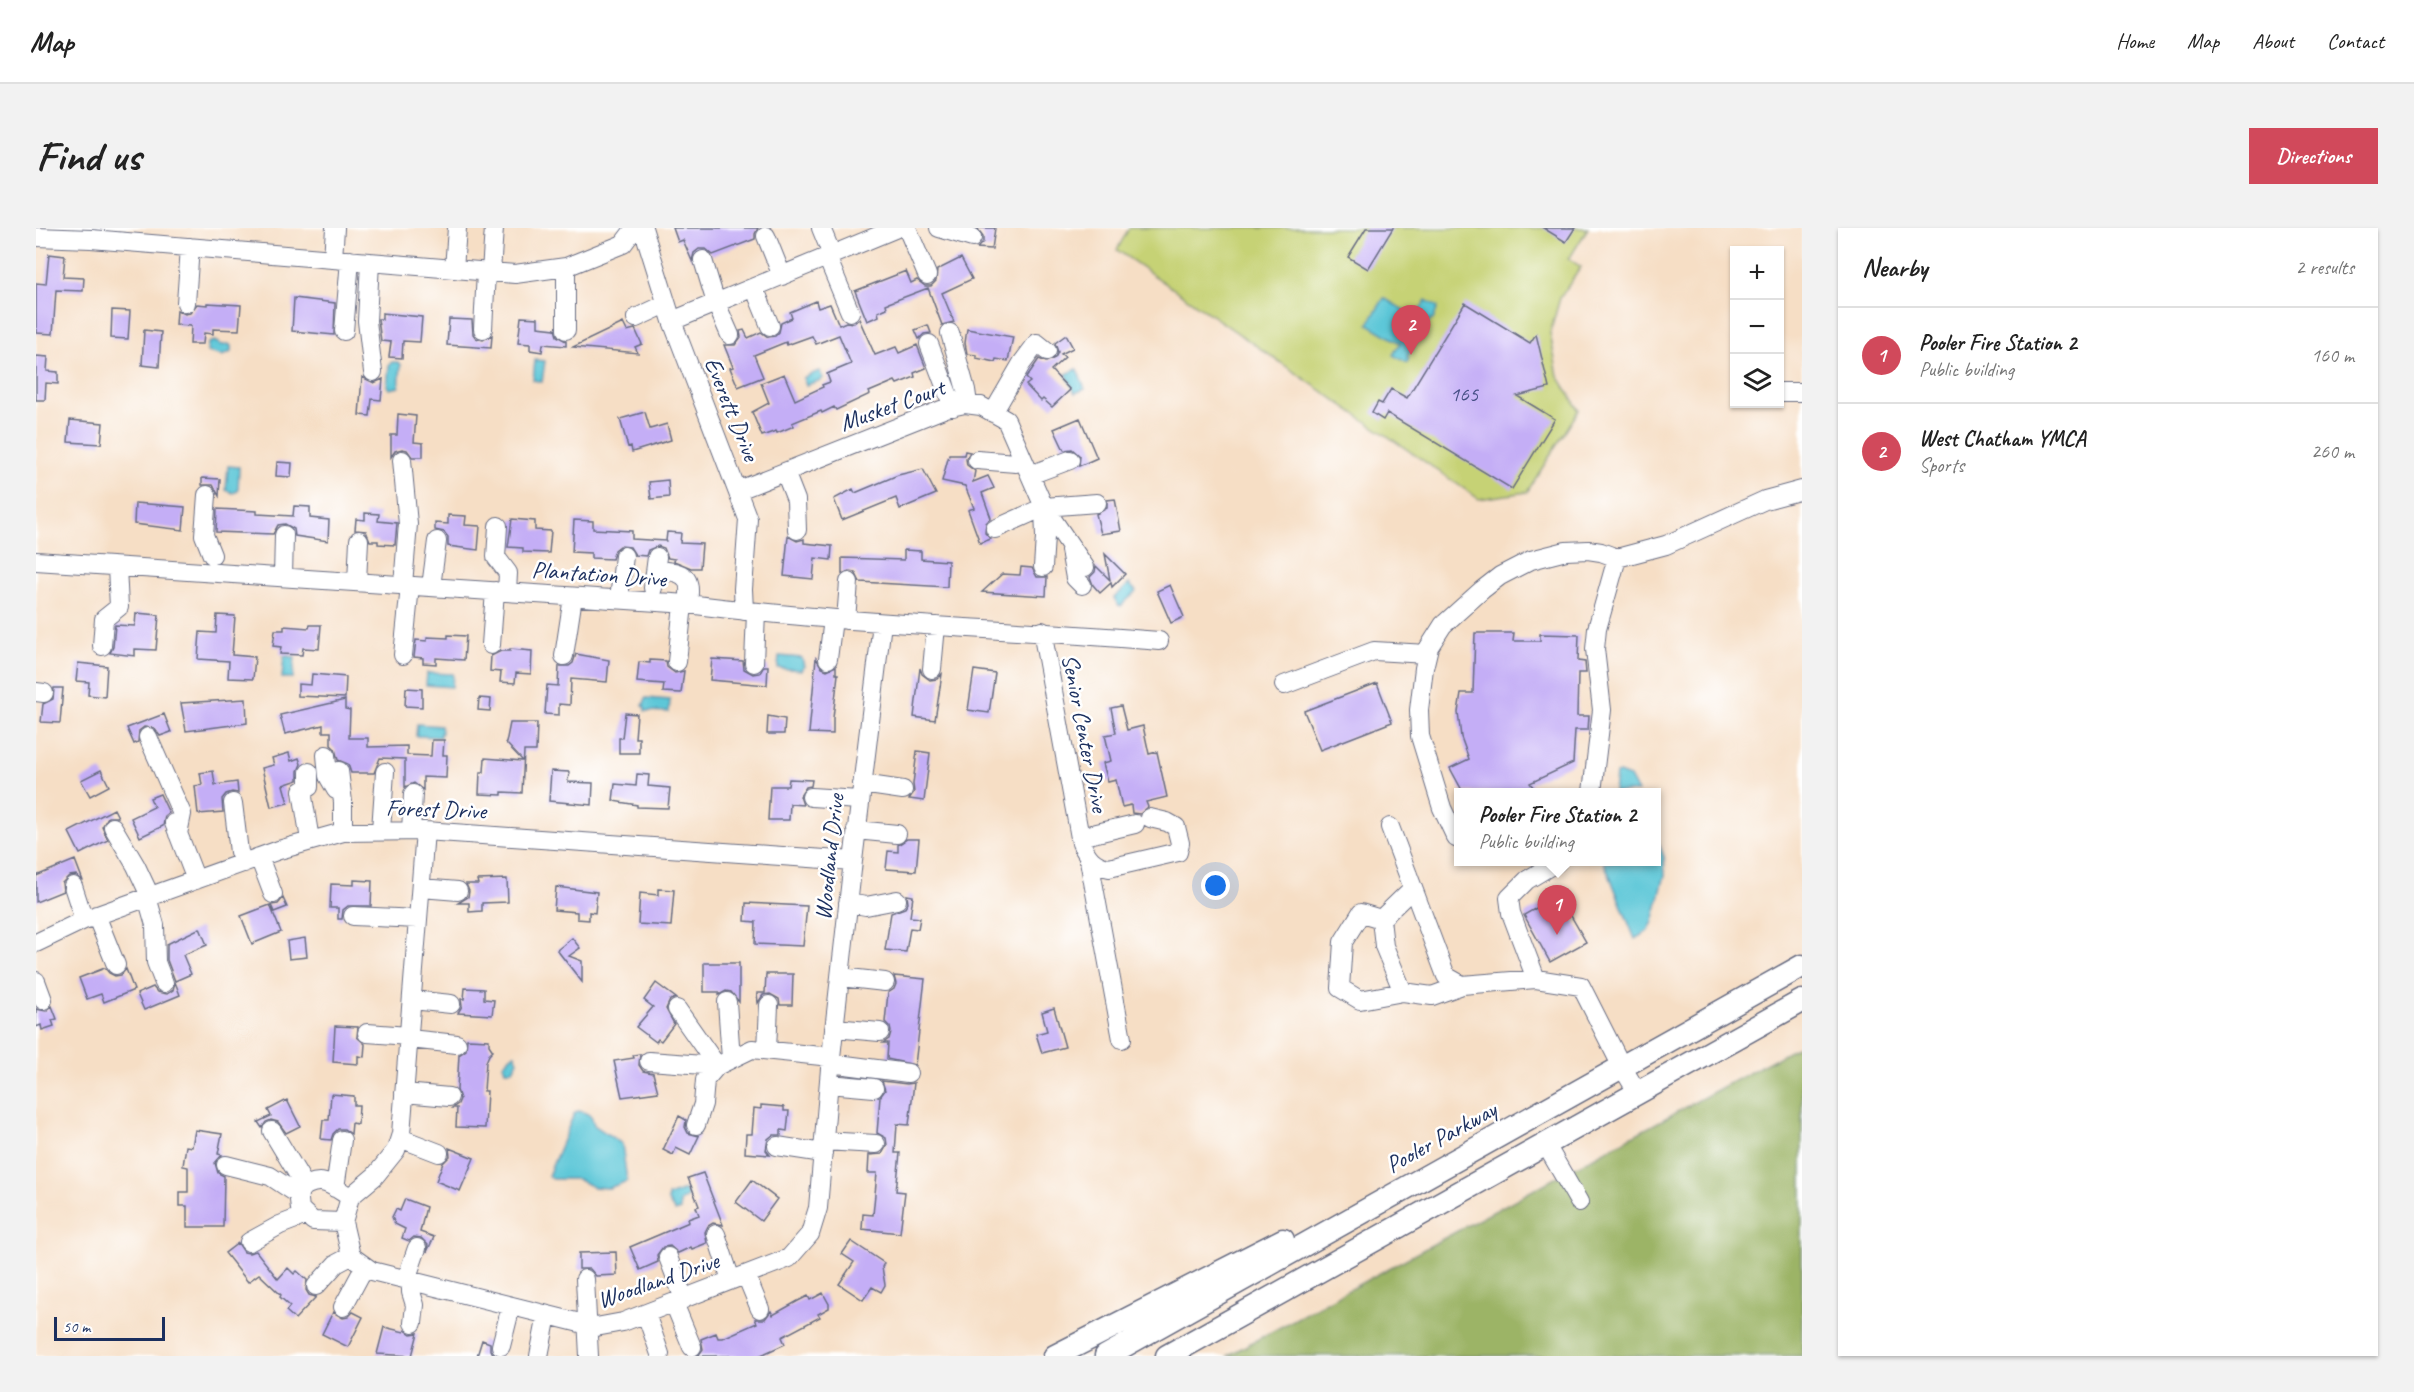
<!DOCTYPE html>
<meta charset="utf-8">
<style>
body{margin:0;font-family:Caveat,sans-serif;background:#f2f2f2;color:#222}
.controls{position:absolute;right:18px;top:18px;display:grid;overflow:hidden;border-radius:0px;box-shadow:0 2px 4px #0004}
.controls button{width:54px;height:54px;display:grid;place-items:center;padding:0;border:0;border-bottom:2px solid #e0e0e0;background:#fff;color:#222;font:30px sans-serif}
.scale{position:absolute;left:18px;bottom:15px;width:111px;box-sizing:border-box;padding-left:6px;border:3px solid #1b2f5e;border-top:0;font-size:16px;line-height:21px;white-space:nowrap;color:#1b2f5e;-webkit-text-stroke:4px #fff;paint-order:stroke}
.you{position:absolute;left:1180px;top:658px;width:21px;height:21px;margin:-15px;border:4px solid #fff;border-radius:50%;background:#1a73e8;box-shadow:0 0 0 9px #1a73e833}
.badge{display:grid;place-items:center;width:39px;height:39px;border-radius:50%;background:#d1495b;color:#fff;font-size:20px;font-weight:700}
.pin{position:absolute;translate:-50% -50px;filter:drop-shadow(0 2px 3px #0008)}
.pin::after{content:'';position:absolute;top:32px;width:21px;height:18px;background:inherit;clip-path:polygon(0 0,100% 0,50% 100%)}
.popup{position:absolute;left:1418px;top:560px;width:207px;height:78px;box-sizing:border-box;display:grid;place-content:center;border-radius:0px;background:#fff;filter:drop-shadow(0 2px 4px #0005);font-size:20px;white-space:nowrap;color:#767676}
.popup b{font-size:22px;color:#222}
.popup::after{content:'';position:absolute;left:50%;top:100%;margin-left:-12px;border:12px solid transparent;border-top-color:#fff}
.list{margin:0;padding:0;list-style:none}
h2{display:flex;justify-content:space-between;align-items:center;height:78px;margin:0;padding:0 24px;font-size:26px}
h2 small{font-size:20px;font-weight:400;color:#767676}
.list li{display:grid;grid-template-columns:39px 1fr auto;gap:18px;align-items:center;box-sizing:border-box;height:96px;padding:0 24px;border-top:2px solid #e0e0e0}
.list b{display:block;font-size:22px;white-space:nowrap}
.list p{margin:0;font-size:20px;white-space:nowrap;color:#767676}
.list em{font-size:20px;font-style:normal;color:#767676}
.icon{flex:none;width:33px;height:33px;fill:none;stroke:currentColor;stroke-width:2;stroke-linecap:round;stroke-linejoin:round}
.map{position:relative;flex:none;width:1766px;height:1128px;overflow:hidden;border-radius:0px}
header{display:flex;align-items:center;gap:36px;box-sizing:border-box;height:84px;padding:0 30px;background:#fff;border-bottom:2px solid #e0e0e0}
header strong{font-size:28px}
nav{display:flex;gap:33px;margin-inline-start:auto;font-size:21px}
.intro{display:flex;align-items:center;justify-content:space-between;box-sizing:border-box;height:144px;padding:0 36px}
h1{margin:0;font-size:42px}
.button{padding:15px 27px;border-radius:0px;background:#d1495b;color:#fff;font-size:21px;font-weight:700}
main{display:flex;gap:36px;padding:0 36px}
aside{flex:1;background:#fff;border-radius:0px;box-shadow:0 2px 4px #0004}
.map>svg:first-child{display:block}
</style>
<header>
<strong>Map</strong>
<nav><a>Home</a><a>Map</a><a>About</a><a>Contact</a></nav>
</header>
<div class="intro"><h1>Find us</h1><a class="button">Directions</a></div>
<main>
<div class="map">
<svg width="1766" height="1128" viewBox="0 0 1766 1128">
<rect width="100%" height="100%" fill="#fff"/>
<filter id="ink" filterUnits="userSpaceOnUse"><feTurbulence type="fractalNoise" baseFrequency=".0167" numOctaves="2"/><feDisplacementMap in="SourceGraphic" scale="12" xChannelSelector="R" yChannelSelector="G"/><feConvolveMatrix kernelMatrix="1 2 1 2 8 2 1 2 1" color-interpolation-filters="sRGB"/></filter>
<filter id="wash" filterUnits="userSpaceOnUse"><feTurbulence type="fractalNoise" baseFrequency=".008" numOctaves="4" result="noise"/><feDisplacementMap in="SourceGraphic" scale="24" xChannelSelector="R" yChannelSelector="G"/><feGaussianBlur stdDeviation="1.35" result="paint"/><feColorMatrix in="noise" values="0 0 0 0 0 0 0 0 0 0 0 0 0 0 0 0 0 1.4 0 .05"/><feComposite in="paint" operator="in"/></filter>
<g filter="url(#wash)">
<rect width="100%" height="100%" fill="#f6dec5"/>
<path fill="#c6d274" stroke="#708069" stroke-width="1.5" d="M1093 0H1552L1533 31 1545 39 1524 70 1514 105 1522 148 1543 182 1491 264 1443 271 1081 22Z"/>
<path fill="#9cb466" stroke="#5c7262" stroke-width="1.5" d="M1766 816V1128H1191Z"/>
<path fill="#5dc7d8" stroke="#3c7b9b" stroke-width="1.5" d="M1348 70 1379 89 1390 72 1402 79 1397 92H1394L1371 129 1373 130 1371 135 1357 127 1364 115 1332 96Z
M178 113 186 117 193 116 195 118V124L186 128 171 124 172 115Z
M499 132 509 133 506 154 497 152Z
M356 134H363L365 137 363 159 353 161 351 158 353 137Z
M1041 141 1049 161 1039 165 1030 146Z
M783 143 787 150 785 152 770 157 767 150Z
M192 238 203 239 202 263 197 265 190 262Z
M1093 356 1100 363 1085 378 1082 377 1078 370Z
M248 428 259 429 257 450H246Z
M743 428 766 430 768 438 765 442 742 440Z
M391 445 417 446 416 459 390 457Z
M610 470 634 472 633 484 609 483V479L607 478Z
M381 496 405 498 406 505H404V509L380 508Z
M1583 545 1594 549 1602 564H1578L1580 546Z
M1620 608 1628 629 1629 647 1617 694 1612 703 1599 711 1568 634H1620Z
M479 826 482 833 477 842H469L467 836 476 827Z
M542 883C552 885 556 887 558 897L586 916 591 953 573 960 557 959 541 951H517L512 948 538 886Z
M649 962 652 968 644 974V982L639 984 632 973V968Z"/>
<g id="blocks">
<path fill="#c4aef6" d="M637 0H722L719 6V11L677 27 670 21H663L658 25 656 33 647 12 642 14Z
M941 0H959L956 21 941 20 947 14V8Z
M1330 0H1357L1332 41 1312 29Z
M1507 0H1539L1530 14Z
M13 26 29 28 27 49 48 50 47 63 20 62 17 106 0 105V55L10 56Z
M925 30 936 51 906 65 918 94 906 97 892 60 850 76 851 80 842 84 843 88 831 93 819 63 870 43 875 55 881 52 889 58H895L900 53 901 42Z
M258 70 299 75 298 107 256 103Z
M780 73 782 80 794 76 803 97 810 94 818 95 823 91 839 127 860 119 863 125 881 117 890 140 878 145 879 149 861 156 859 153 833 164 834 166 800 182 798 179 786 185 785 183 756 195 758 198 741 205 740 203 726 208 716 184 733 175 725 155 748 146 759 172 787 159 786 157 794 154 791 146 815 136 803 107 780 116 776 108 751 117 750 114 718 127 727 149 702 159 694 140 697 139 688 117H699L705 109 704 103 708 102 712 110 725 104 732 109 739 108 743 104 745 95 756 90 754 84Z
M171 75 205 77 203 102 177 101V106L168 105 167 116H154L155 98 140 97 141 82 149 86 154 85 161 76 171 77Z
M1429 75 1494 115 1500 106 1513 160 1481 168 1519 191 1476 261 1351 185 1347 192 1336 185 1342 174 1346 176 1355 161 1371 170Z
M76 82 94 83 92 111 75 110Z
M346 85 386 89 384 114 367 113 366 130 353 129 355 114 345 113 342 91H346Z
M485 89 502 90V99L519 101 521 108 530 113V118L507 116 506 124 494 122V116L482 115Z
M413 91 436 92 437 106 440 110 447 112 456 107 455 120 411 117Z
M587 95 591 103 599 101 606 116 599 119 602 125 537 119Z
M892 97 895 105 888 106 883 111 879 102Z
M931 101 977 109 972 133 960 131 959 134 940 130V127L931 126 929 115Z
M108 102 125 104 123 139 106 137Z
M1030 107 1037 120 1025 126 1029 129 1015 142 1034 162 1016 179 1007 171 1005 173 990 157 994 154 990 150 1003 131 1010 134 1019 130 1022 124 1019 115Z
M0 128 12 129 11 143 22 144V156L10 155 9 172H0Z
M326 149 338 155 347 151 345 172 336 171 334 188 323 187Z
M609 184 614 201 631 196 635 212 596 224 595 218 592 219 584 191Z
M362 186 380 188 378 214 387 215V229H376L371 222 366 221 359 223 355 229V207H361Z
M1044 190 1061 230 1043 238 1044 228 1036 221 1028 222 1018 201Z
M34 192 67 195 65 216 32 214Z
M929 223 934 224 930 231 931 237 939 243 937 254 952 248 958 260 946 265 955 290 950 295 949 305 955 311 944 315 932 282 938 280 929 258 906 253 913 227H928Z
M241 234 256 235 255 249 240 248Z
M887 241 900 266 864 281 860 270 806 292 798 271 817 261 819 265 862 247Z
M166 250 184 251 183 268 177 257H166Z
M632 252 633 269 615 271 613 254Z
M1079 271 1085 303 1065 306 1060 286 1071 280V272Z
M99 275 149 279 147 302 98 296Z
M258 278 274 279V290L293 292 292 313 259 308 258 301 249 296 242 297 237 306 180 304 181 281 221 283V286L257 288Z
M329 285 343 286 342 293 361 295 359 317 342 316V313H334L330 303 319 302 320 291 329 292Z
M412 287 430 288 429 297 444 298 442 322 412 318V309L408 304 399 302V295L412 296Z
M476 291 499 293V302L515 303 513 325 487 324V320L472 319Z
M538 292 557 293V301L596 303V311L630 313 631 304 645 305 644 315 666 316 664 340H655L638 333 639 331 632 330 628 320 622 318 612 322 610 328 599 327 594 319 584 318 579 322 576 331 555 330V325L536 324Z
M752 308 761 313 768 311V315L796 318 795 332 779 330 777 351 748 348Z
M868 322 885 323V331L912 333 911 359 824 354 819 344 813 343 806 346V330L868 332Z
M1069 326 1089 346 1076 359 1075 355 1064 365 1057 357 1054 349 1059 344 1060 338 1074 352Z
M985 339 996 340 1001 349H1011L1010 368 946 364 966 346 984 347Z
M1134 357 1148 389 1135 395 1121 363Z
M100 385 123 387 120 422 99 421V428L74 425 77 419 79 397 99 398Z
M181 387 199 388 196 427 219 429 217 451 192 450 193 433 162 431 164 404 180 405Z
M274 397H285L283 421 267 420 266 427 244 426 245 419 237 418 239 402H248V398L273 400Z
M1439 405H1478L1477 413H1504V406L1543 407 1542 433 1549 434 1550 445H1542L1541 488H1553L1552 502H1539L1537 535 1494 555 1497 559 1485 564H1427L1414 540 1433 531 1425 509 1422 484 1425 465H1437Z
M412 407 430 408 428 432 400 430V436L387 435V430L378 429 380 412 391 413V409L412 410Z
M474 421 496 423 495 446 480 445 479 455 464 454 465 444 454 443 455 428 465 423H474Z
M540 426 573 432 571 454 535 451 534 477 523 476V487L509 486 511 457 522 458 523 438H533L537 435Z
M780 430 786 440 791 442 800 438V446H802L797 490V506L773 505Z
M676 431 707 433 708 441 717 446 724 445 728 438H732L731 457 674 452Z
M614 432 630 433 631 439 639 445 648 443 645 465 627 464 628 456 601 454 603 434 614 435Z
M42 435 71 438 69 469 52 467 53 454 40 453Z
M884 440 886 446 894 452 901 451 906 446 899 492 878 489Z
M938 442 959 445 953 485 932 482Z
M276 446 310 449 309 470 262 468V456L275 457Z
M1341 455 1356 494 1284 522 1268 483Z
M18 460H27L24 495 5 494 7 476 17 471Z
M370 460 386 461V479L369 478Z
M443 470 455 471 454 483 442 482Z
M210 471 211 495 150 503 145 475Z
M309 472V481L314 482 313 510H332V519L371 518V527L395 528 396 512H408L407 527H411L410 550 387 549V562L378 555 369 559V531L344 530 338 545H315L312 536 302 532 299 521 295 517V504H287V497L249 506 244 487Z
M1085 478 1091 502 1107 498 1113 526 1121 524 1131 569 1110 574 1112 579 1104 586 1096 585 1095 577 1086 579 1080 552 1072 554 1067 535 1075 533 1069 507 1080 505 1075 480Z
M589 485 601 486 599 510H603V525H583V510H586Z
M128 486 135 504 124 508 118 500 108 499 103 503 102 514 98 516 91 500Z
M732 488 749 491 748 506H731Z
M474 495H501L500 523H488L486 565 466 564V567L443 566 444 544H448L449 530 487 533 470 515Z
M881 523 894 525 888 573 873 571 878 564 877 556Z
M253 525 255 533 263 530 265 536 262 543V552L247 557 252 575 235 579 226 540 238 537 236 530Z
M65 542 73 558 54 568 45 552Z
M177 543 179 557 201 554 202 565 196 564 190 566 186 571 187 584 162 586 159 558 166 557 164 545Z
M515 543 533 544 532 554 557 555 556 577 513 573Z
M601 546 613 547 612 558 634 560 632 580 601 579V577L577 573 579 556 600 558Z
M753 551 776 552 775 558 770 559 764 568 767 577 754 576 753 592H732L734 558H752Z
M124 566 133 585 129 588 127 598 104 609 95 590 118 579 114 570Z
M78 581 82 589H72L66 599 72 612 44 626 33 604Z
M871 611H883L880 643 850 641 852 623 862 624V617Z
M39 632 47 653 40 647 33 648 26 655 27 663 0 674V648Z
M471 651 472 674 446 675V683L433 684V675H422L432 669 433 663 430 656H442L441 652Z
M318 652 336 653 335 678H312L307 682 306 691H302V680H294L295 656 318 657Z
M520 659 561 664 559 685 553 684V692L541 691V684L518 682Z
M622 661 638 662 635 698 602 696 604 665 622 667Z
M871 667 877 668 874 689 884 690 882 701 874 700 870 724 849 722 855 685 869 680 872 675Z
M1523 667 1550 714 1514 734 1488 687Z
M247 670 251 679 238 684 235 677 242 676Z
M710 675 771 678 767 718 719 716 720 694 709 693Z
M234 677 245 704 216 716 205 688Z
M164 700 171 717 147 727 155 746 139 753 131 732V716Z
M269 710 271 729 253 731 251 713Z
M536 710 544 720 533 728 546 733V754L521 722Z
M668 735H703V774L695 764 690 763 683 767V764H668Z
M69 740 73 745 79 748 85 747 90 741 98 762 68 774 65 766 51 771 43 750Z
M730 746H757L756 777H744L743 771 734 766 727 767 722 775 721 765H729Z
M858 748 889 751 879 837 851 831 852 815H847L853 811 855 804 854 799 849 794 852 765 858 761 860 756Z
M139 754 144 767 108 782 101 766 117 759 121 764 131 766 137 762Z
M620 755 640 770 634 772 630 781 638 796 625 813 622 811 620 814 600 799 617 779 608 772Z
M429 760 448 761V771L458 772 456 787 422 785 426 778 425 771H428Z
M16 778 21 791 16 792 18 798 6 802 5 797 0 799V781L10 783Z
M1018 780 1029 819 1006 825 1000 806 1011 803 1006 784Z
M299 798 322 799 321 809 329 816 328 829 322 828V836L297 834Z
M431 811 453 812V817L457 823 453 827 450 834 448 863H451L449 900 420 899 421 880H416L422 876 424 871 421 862 423 827 430 822Z
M604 826 603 837 607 843 617 845 622 864 586 869 578 833 598 830 597 827Z
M846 853 871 856 878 855 873 897 861 896 859 925H864L860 963 869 964 864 1005 826 1001 827 986 837 987 841 945H832L833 927 846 926 851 917 850 910 841 905 844 869 849 862Z
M295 866 318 868V877H323L322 896 316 895 315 906 308 901H302L297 906 295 912 285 911 287 892H293Z
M251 872 264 898 250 905 242 894 235 892 230 894 226 900 222 894 235 888 232 882Z
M725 877 748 879V883H753L751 903 745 902V907H737L732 911 730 922 734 927 709 925 710 906H716L718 880 725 881Z
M643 888 650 892 649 899 652 905 663 908 654 927 640 920 637 927 627 922Z
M159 902 186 906 182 926 186 927 179 935 182 945 188 948 187 999H151V978H144V964H152V939L147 938 150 918 156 919Z
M413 920 438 930 424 963 400 953 407 935 414 928Z
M667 945 687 997 677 995 672 998 669 1004 671 1015 656 1021 655 1019 642 1025 634 1018 627 1019 621 1027 622 1034 604 1042 594 1019 653 994 652 991 663 987 660 979 663 978 652 950Z
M716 952 741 971 725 993 700 974Z
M369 971 390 979 384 1004 398 1009 391 1024 392 1017 385 1010 378 1009 373 1013 366 1010 369 1001 359 996 356 989 360 981 364 983Z
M815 1013 848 1035 846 1039 849 1057 845 1064 836 1059 827 1072 803 1056 818 1034 806 1026Z
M202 1015 208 1024 213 1025 220 1023 242 1051 252 1040 258 1046 261 1043 271 1052 270 1062 273 1067 280 1069 259 1091 250 1083 254 1078 244 1069 245 1067 223 1046 212 1054 189 1025Z
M580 1024 581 1047 560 1048 554 1041H543V1025Z
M787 1065 793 1076V1080L782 1086 784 1089 746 1109 749 1116 723 1128H662L667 1121 665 1111 680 1105 682 1110H687L721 1095 719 1091H729L735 1083 737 1087 762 1073 772 1068 774 1072Z
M297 1084 307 1090 312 1089 317 1084 327 1089 312 1119 286 1106Z
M348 1099 368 1104 369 1102 375 1106 382 1105 376 1128 341 1126Z
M446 1112 454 1115V1122L460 1128H441Z"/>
</g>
</g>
<g filter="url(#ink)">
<use href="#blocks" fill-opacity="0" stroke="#686c82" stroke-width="1.5"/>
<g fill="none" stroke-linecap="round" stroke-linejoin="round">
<g stroke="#686c82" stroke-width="20">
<path id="minor" d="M607 0 636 93 712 291 707 361 708 383
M785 0 796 27
M871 0 891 47
M903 0 936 10
M730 8 746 48
M0 9 55 11 479 46 530 39 587 16 599 0
M791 29 814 84
M297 31 299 0
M667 32 680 75 694 107
M334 34 331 93 337 144
M530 39V102
M418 41 421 0
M455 44 458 0
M718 59 734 98
M150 75 154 19
M600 90 630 76
M636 93 861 0
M447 101 450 44
M308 103 314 32
M914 105 930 162 932 176
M893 116 917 179
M1744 164H1766
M957 185 986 135 1001 115 1011 123
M366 232 372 296 367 357
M941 232 980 235 987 232
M749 244 760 272 761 302
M994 247 1034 232
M703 262 910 180 929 176 945 178 970 192 1008 279 1049 339
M171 267 168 307 176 327
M462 298 460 329 472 345 471 364
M959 301 1008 279 1061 275
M1034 322 1039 350 1046 357
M0 333 652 376C808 396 966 400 1123 413
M1007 339 1009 309 1008 279
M247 349 248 307
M321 354 323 312
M618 354 631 343C654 345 655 356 652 376
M395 359 401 313
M617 360 621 329
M583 371 588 328
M810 392 813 354
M1006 403 1045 615C1052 630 1057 637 1073 640L1142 624 1144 615 1140 599 1131 594 1114 590
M455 417 459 363
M66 418 68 391 83 379 81 339
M367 427 374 358
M528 428 537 369
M792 431 797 391
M641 434 647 376
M718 435 720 384
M896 441 900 398
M1248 457 1338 423 1391 426
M0 464 8 465
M112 509 146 586 142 606
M290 527 292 548 300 562
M303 543 307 574V604
M273 544V559L266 563 274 612
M826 556 867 562
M1556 564 1566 482 1559 421 1561 401 1581 330
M775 569 823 572
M197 575 203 624 208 635
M138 595 160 652
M77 599 100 638 114 668
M1354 599 1410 748 1426 757 1500 751 1545 758 1586 839 1602 865
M345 602 349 544
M820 602 861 606
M375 603 377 566
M389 603 365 906 360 922 339 948 314 969 307 994 315 1028 336 1043 560 1099 587 1094 753 1030 774 1006 782 980 795 829 817 633 846 395
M1044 609 1099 596
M1420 610 1406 580 1384 508 1383 482 1388 440 1393 419 1407 397 1446 362 1464 348 1495 332 1530 323 1552 322 1565 324 1581 330 1630 317 1729 272 1766 262
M223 629 237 666
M1053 632 1086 811
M37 658 48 692
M385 660 422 663
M1377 660 1345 691 1348 718 1367 764 1396 768 1426 757
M111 669 119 697 120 734 128 755
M812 675 830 678 861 672
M60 687 80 737
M317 688 382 691
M1345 691 1325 685 1307 714 1304 760 1324 772 1367 764
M0 715 48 692 243 622 307 604 389 603 817 633
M804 749 849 754
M1500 751 1475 685 1473 670 1491 652 1521 634
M0 753 7 772
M376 772 415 776
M691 774 695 831
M641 781 681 838
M798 800 844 804
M331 805 373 808
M373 811 421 816
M731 822 733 777
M613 833 681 838
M794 835 872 845
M793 856 838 860
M368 865 413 869
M660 897 667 876 669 852 681 838 716 821 795 829
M236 903 269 958
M364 910 403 925
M788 913 840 916
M1510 917 1543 974
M741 918 787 925
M190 937 234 948 263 967
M299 960 306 912
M307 994 277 993 264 981 262 963C284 946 293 956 314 969
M680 1006 695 1052
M213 1014 244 997 270 987
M632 1029 648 1071
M710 1047 724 1081
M549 1051 553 1128
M370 1052 381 1020
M375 1053V1064L379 1077 377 1095
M280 1058 300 1036 315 1028
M638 1075 656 1119
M307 1079 329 1038
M610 1086 624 1126
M465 1118 475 1078
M503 1128 511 1087"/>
</g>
<g stroke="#686c82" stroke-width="25">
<path id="major" d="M1019 1128 1247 1012
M1070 1128 1766 738
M1131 1128 1766 773"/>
</g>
<use href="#minor" stroke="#fff" stroke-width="18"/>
<use href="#major" stroke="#fff" stroke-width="22"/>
</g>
</g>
<g text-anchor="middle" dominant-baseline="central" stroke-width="5" stroke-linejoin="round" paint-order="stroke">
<g font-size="21" fill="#454f84">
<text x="1428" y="166">165</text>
</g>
<g font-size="24" fill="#1b2f5e" stroke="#fff">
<text transform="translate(856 177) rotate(-20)">Musket Court</text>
<text transform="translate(696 181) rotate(68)">Everett Drive</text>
<text transform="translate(563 346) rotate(4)">Plantation Drive</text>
<text transform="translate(1049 505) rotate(79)">Senior Center Drive</text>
<text transform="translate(400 581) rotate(2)">Forest Drive</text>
<text transform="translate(793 629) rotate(-84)">Woodland Drive</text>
<text transform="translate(1405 909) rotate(-29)">Pooler Parkway</text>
<text transform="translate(622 1052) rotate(-19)">Woodland Drive</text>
</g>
</g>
</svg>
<div class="controls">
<button>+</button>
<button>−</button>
<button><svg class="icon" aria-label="layers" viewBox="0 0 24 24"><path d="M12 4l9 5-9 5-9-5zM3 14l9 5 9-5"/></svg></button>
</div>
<div class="scale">50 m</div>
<div class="you"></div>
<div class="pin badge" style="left:1521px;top:707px">1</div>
<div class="popup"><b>Pooler Fire Station 2</b>Public building</div>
<div class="pin badge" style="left:1375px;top:127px">2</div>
</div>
<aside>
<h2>Nearby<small>2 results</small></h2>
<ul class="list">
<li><span class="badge">1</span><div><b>Pooler Fire Station 2</b><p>Public building</p></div><em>160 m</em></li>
<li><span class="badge">2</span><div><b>West Chatham YMCA</b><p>Sports</p></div><em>260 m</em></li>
</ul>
</aside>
</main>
